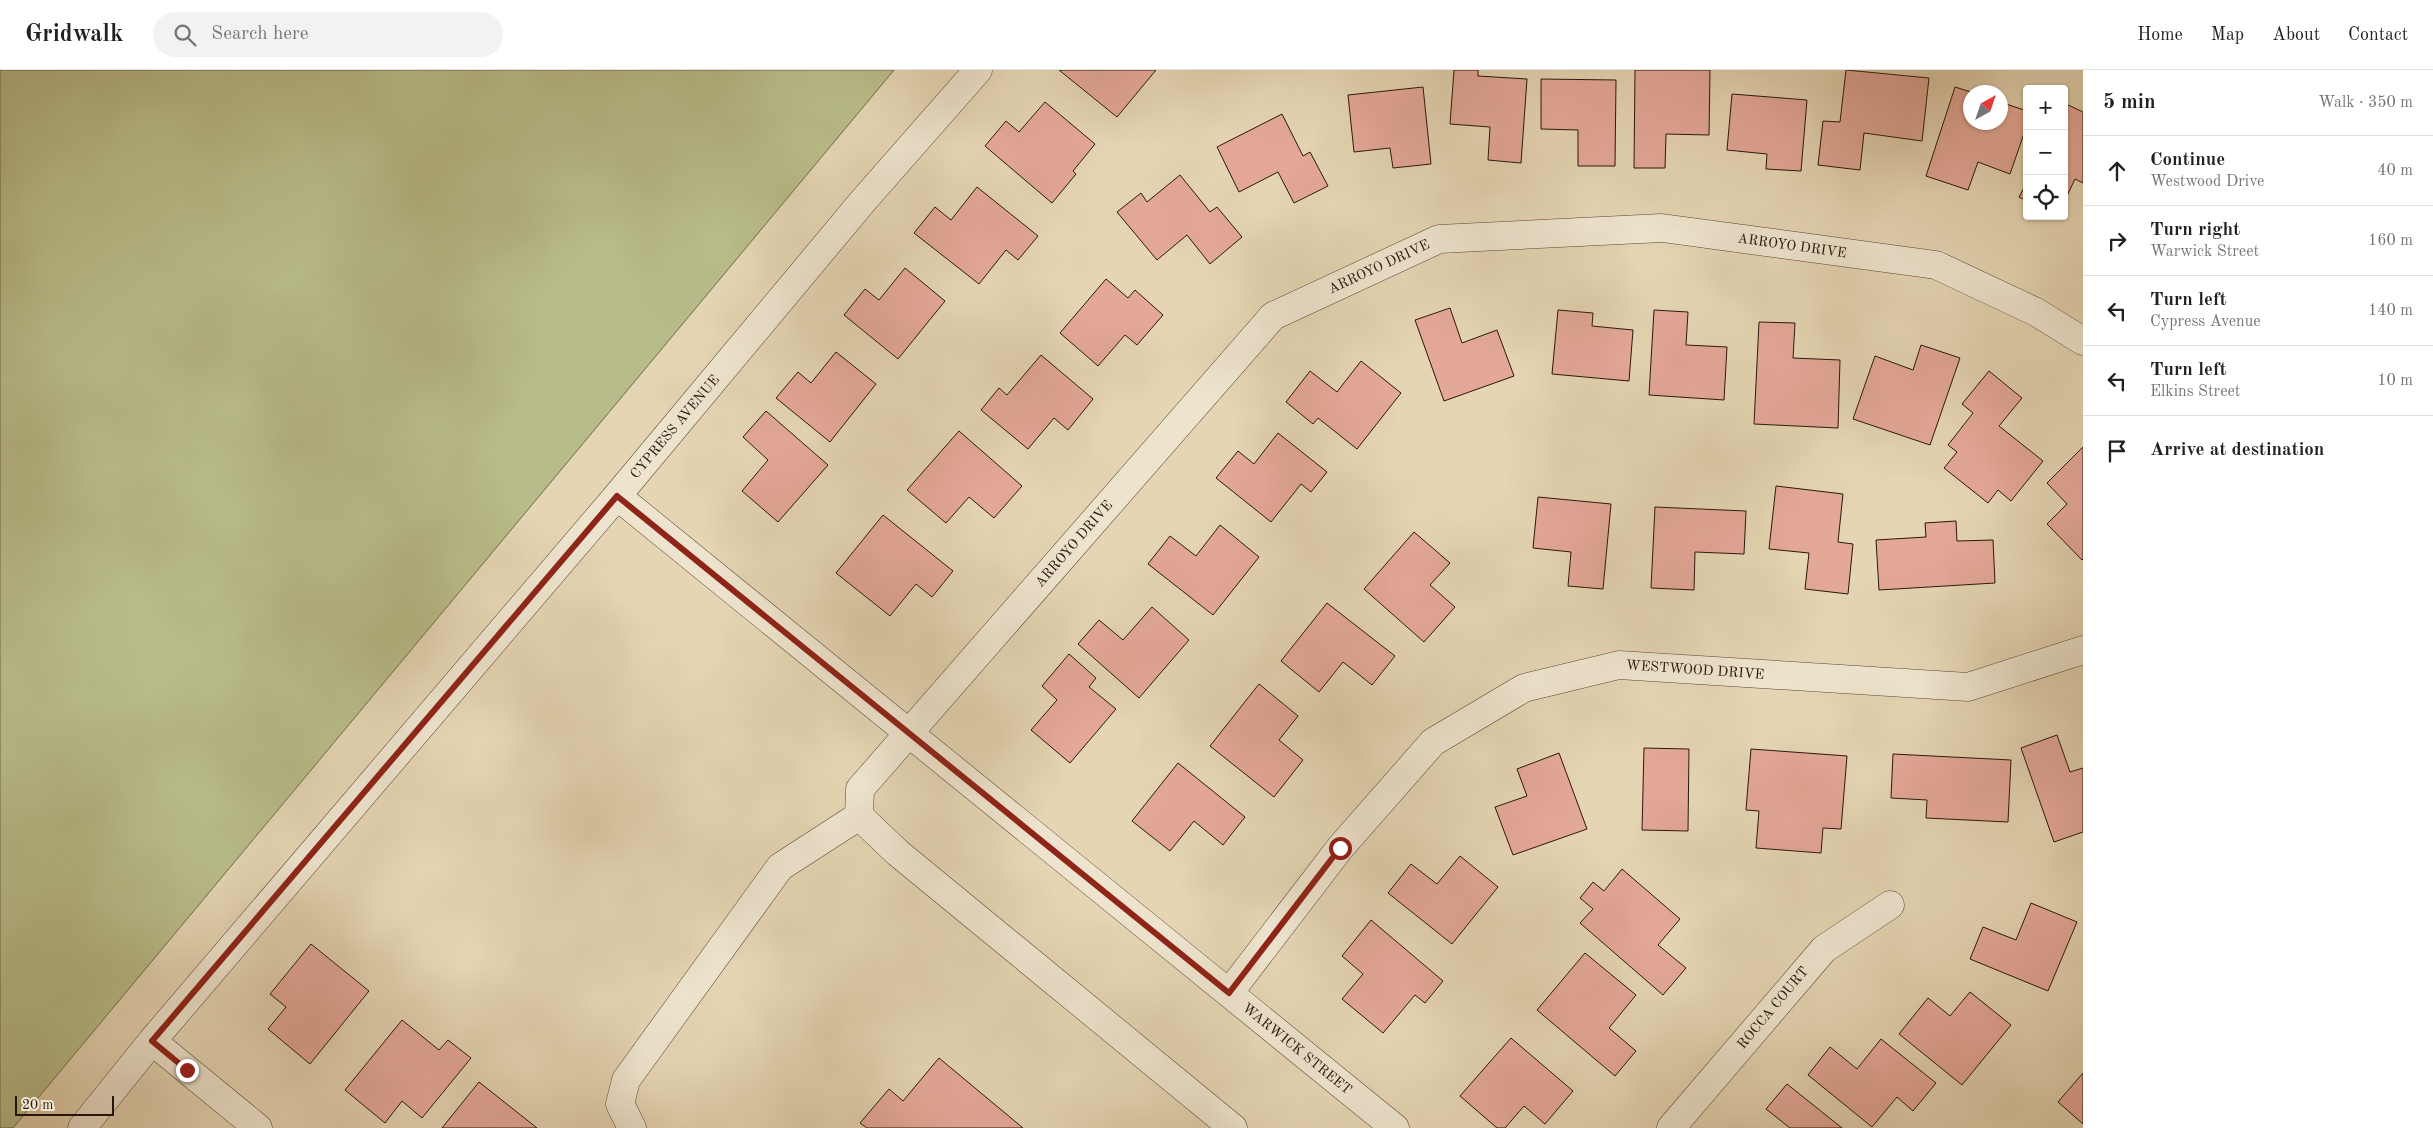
<!DOCTYPE html>
<meta charset="utf-8">
<style>
body{margin:0;font-family:"Old Standard TT",serif;background:#f2f2f2;color:#202124}
.controls{position:absolute;right:15px;top:15px;display:grid;overflow:hidden;border-radius:5px;box-shadow:0 1px 4px #0004}
.controls button{width:45px;height:45px;display:grid;place-items:center;padding:0;border:0;border-bottom:1px solid #e0e0e0;background:#fff;color:#202124;font:25px sans-serif}
.compass{position:absolute;left:1963px;top:15px;width:45px;height:45px;border-radius:50%;background:#fff;box-shadow:0 1px 4px #0004;rotate:40deg}
.scale{position:absolute;left:15px;bottom:12px;width:99px;box-sizing:border-box;padding-left:5px;border:2px solid #29170c;border-top:0;font-size:14px;line-height:18px;white-space:nowrap;color:#29170c;-webkit-text-stroke:4px #eee4ce;paint-order:stroke}
.stop{position:absolute;width:15px;height:15px;margin:-11px;border:4px solid #8f2418;border-radius:50%;background:#fff}
.stop.end{background:#8f2418;border-color:#fff;box-shadow:0 1px 5px #0008}
.list{margin:0;padding:0;list-style:none}
h2{display:flex;justify-content:space-between;align-items:center;height:65px;margin:0;padding:0 20px;font-size:21px}
h2 small{font-size:16px;font-weight:400;color:#757577}
.list li{display:grid;grid-template-columns:32px 1fr auto;gap:15px;align-items:center;box-sizing:border-box;height:70px;padding:0 20px;border-top:1px solid #e0e0e0}
.list b{display:block;font-size:19px;white-space:nowrap}
.list p{margin:0;font-size:16px;white-space:nowrap;color:#757577}
.list em{font-size:16px;font-style:normal;color:#757577}
.icon{flex:none;width:28px;height:28px;fill:none;stroke:currentColor;stroke-width:2;stroke-linecap:round;stroke-linejoin:round}
.map{position:relative;flex:none;width:2083px;height:1058px;overflow:hidden}
header{display:flex;align-items:center;gap:30px;box-sizing:border-box;height:70px;padding:0 25px;background:#fff;border-bottom:1px solid #e0e0e0}
header strong{font-size:24px}
nav{display:flex;gap:28px;margin-inline-start:auto;font-size:18px}
.search{width:350px;height:45px;background:#f2f2f2;display:flex;align-items:center;gap:12px;box-sizing:border-box;padding:0 18px;border-radius:28px;color:#757577;font-size:19px}
main{display:flex}
aside{flex:1;background:#fff}
.map>svg:first-child{display:block}
</style>
<header>
<strong>Gridwalk</strong>
<div class="search"><svg class="icon" aria-label="search" viewBox="0 0 24 24"><circle cx="10" cy="10" r="6"/><path d="M15 15l6 6"/></svg>Search here</div>
<nav><a>Home</a><a>Map</a><a>About</a><a>Contact</a></nav>
</header>
<main>
<div class="map">
<svg width="2083" height="1058" viewBox="0 0 2083 1058">
<rect width="100%" height="100%" fill="#e5d5b3"/>
<filter id="stains"><feTurbulence type="fractalNoise" baseFrequency=".004" numOctaves="4"/><feColorMatrix values="0 0 0 0 .2 0 0 0 0 .09 0 0 0 0 .02 0 0 0 .5 -.17"/></filter>
<radialGradient id="worn" r=".72"><stop offset=".6" stop-color="#630" stop-opacity="0"/><stop offset="1" stop-color="#630" stop-opacity=".3"/></radialGradient>
<path fill="#b8bc8a" stroke="#706a4b" d="M0 0H894L13 1058H0Z"/>
<path fill="#e4a898" stroke="#29170c" d="M1059 0H1156L1117 47Z
M1454 0H1478V6L1527 9 1521 93 1488 90 1490 57 1450 54Z
M1635 0H1710L1709 65 1666 64 1665 98H1634Z
M1846 0 1929 8 1922 71 1864 63 1860 100 1818 95 1823 51 1840 52Z
M1541 9 1616 10 1615 96H1578V60L1541 59Z
M1423 17 1431 94 1393 98 1390 78 1354 82 1348 25Z
M1955 17 1971 22 1970 52H2000V32L2027 41V55L2010 104 1978 92 1968 120 1926 106Z
M1732 24 1807 30 1801 101 1766 99 1767 84 1727 80Z
M1045 32 1095 74 1073 101 1076 104 1052 133 985 76 1006 51 1019 62Z
M2064 33 2083 42V113L2075 109 2064 132Z
M1282 44 1303 86 1310 82 1328 116 1294 133 1278 102 1239 122 1217 77Z
M1180 105 1210 142 1217 137 1242 167 1210 194 1187 165 1157 190 1117 142 1141 123 1147 132Z
M2027 112V131L2019 127Z
M977 117 1038 166 1018 190 1006 180 979 214 914 163 935 137 951 150Z
M905 198 945 231 898 289 844 245 865 219 879 230Z
M1106 209 1128 228 1135 220 1163 245 1137 275 1125 265 1098 296 1060 263Z
M1450 238 1462 273 1497 260 1514 306 1444 331 1415 250Z
M1558 240 1593 243 1592 256 1633 260 1629 311 1552 304Z
M1654 240 1688 242 1686 275 1727 277 1724 330 1649 325Z
M1759 252 1795 253 1793 288 1840 290 1838 358 1754 354Z
M1921 275 1960 288 1930 375 1853 349 1875 286 1913 300Z
M836 282 876 314 830 372 776 328 798 302 811 313Z
M1041 285 1093 329 1068 360 1054 348 1028 379 981 340 999 318 1007 325Z
M1361 291 1401 323 1357 379 1318 348 1313 354 1286 332 1310 301 1337 322Z
M1989 301 2022 328 1999 356 2043 391 2011 431 1998 420 1988 433 1944 398 1957 382 1948 375 1973 343 1962 334Z
M766 341 828 395 778 452 742 421 768 390 743 367Z
M959 361 1022 416 994 448 969 427 946 453 907 420Z
M1278 363 1327 402 1311 422 1301 414 1271 452 1216 408 1238 381 1254 394Z
M2083 377V489L2082 490 2047 454 2067 434 2047 413Z
M1776 416 1843 424 1838 472 1853 474 1848 524 1805 519 1809 483 1769 479Z
M1538 427 1611 434 1603 519 1568 516 1571 482 1533 478Z
M1655 437 1746 441 1744 484 1695 482 1694 520 1651 518Z
M883 445 953 501 932 527 916 514 890 546 836 503Z
M1956 451 1957 471 1993 470 1995 513 1879 520 1876 470 1926 467 1925 453Z
M1220 455 1259 487 1213 545 1148 494 1170 466 1196 486Z
M1414 462 1450 493 1430 515 1455 537 1424 572 1364 519Z
M1327 533 1395 586 1372 615 1343 592 1319 622 1281 591Z
M1152 537 1189 570 1139 628 1078 574 1099 550 1123 570Z
M1069 584 1096 608 1089 617 1116 639 1070 693 1031 660 1057 630 1042 616Z
M1259 614 1298 646 1279 670 1303 690 1274 727 1210 676Z
M2057 665 2070 702 2083 698V762L2054 772 2021 678Z
M1644 678 1689 679 1688 761 1642 760Z
M1751 679 1847 686 1841 759 1823 758 1821 783 1756 778 1759 741 1746 740Z
M1559 683 1587 759 1513 785 1495 737 1527 726 1517 699Z
M1893 684 2011 690 2008 752 1926 748 1927 730 1891 728Z
M1178 693 1245 747 1223 775 1194 751 1170 781 1132 751Z
M1460 786 1498 817 1452 874 1388 823 1411 794 1437 814Z
M1622 799 1680 849 1658 875 1686 898 1663 925 1580 853 1593 839 1580 828 1593 812 1604 821Z
M2031 833 2077 852 2048 921 1970 889 1983 857 2016 870Z
M1371 850 1443 911 1425 933 1415 925 1383 963 1342 929 1363 904 1342 886Z
M311 874 369 921 310 994 268 959 286 937 270 924Z
M1585 883 1636 925 1609 958 1636 981 1615 1006 1537 940Z
M1970 922 2011 955 1962 1015 1899 964 1928 928 1950 946Z
M402 950 439 980 448 970 471 988 422 1048 402 1031 385 1053 345 1020Z
M1511 968 1573 1021 1545 1054 1524 1036 1505 1058H1497L1460 1026Z
M1881 969 1936 1013 1913 1041 1897 1027 1872 1057 1808 1005 1830 977 1857 999Z
M939 988 1023 1058H867L860 1053 889 1019 903 1031Z
M2083 1003V1054L2058 1032Z
M479 1012 537 1058H442Z
M1787 1014 1842 1058H1790L1766 1039Z"/>
<g fill="none" stroke-linecap="round" stroke-linejoin="round">
<g stroke="#584636" stroke-width="29">
<path id="minor" d="M617 426 1395 1058
M1229 923 1340 778 1433 672 1524 618 1619 595 1968 617 2083 580
M152 971 258 1058
M82 1058 152 971 617 426 863 131 978 0
M632 1058 620 1034 626 1010 780 797 859 746
M1233 1058 898 783 859 746 860 719 1273 246 1439 169 1662 158 1936 195 2036 242 2083 271
M1671 1058 1824 879 1890 835"/>
</g>
<use href="#minor" stroke="#eee4ce" stroke-width="28"/>
</g>
<g fill="none" stroke-linecap="round" stroke-linejoin="round">
<path stroke="#8f2418" stroke-width="6" d="M187 1000 152 971 617 426 1229 923 1340 778"/>
</g>
<g text-anchor="middle" dominant-baseline="central" stroke-width="4" stroke-linejoin="round" paint-order="stroke">
<g font-size="14" fill="#29170c" stroke="#eee4ce">
<text transform="translate(1792 176) rotate(8)">ARROYO DRIVE</text>
<text transform="translate(1379 197) rotate(-25)">ARROYO DRIVE</text>
<text transform="translate(675 357) rotate(-50)">CYPRESS AVENUE</text>
<text transform="translate(1074 474) rotate(-49)">ARROYO DRIVE</text>
<text transform="translate(1695 600) rotate(4)">WESTWOOD DRIVE</text>
<text transform="translate(1773 938) rotate(-50)">ROCCA COURT</text>
<text transform="translate(1297 979) rotate(39)">WARWICK STREET</text>
</g>
</g>
<rect width="100%" height="100%" filter="url(#stains)"/>
<rect width="100%" height="100%" fill="url(#worn)"/>
</svg>
<div class="controls">
<button>+</button>
<button>−</button>
<button><svg class="icon" aria-label="locate" viewBox="0 0 24 24"><circle cx="12" cy="12" r="6"/><path d="M12 2v4M12 18v4M2 12h4M18 12h4"/></svg></button>
</div>
<svg class="compass" viewBox="-18 -18 36 36"><path d="M0-13l5 13h-10z" fill="#e53935"/><path d="M0 13l5-13h-10z" fill="#757577"/></svg>
<div class="scale">20 m</div>
<div class="stop" style="left:1340px;top:778px"></div>
<div class="stop end" style="left:187px;top:1000px"></div>
</div>
<aside>
<h2>5 min<small>Walk · 350 m</small></h2>
<ul class="list">
<li><svg class="icon" aria-label="ahead" viewBox="0 0 24 24"><path d="M12 20V5M6 11l6-6 6 6"/></svg><div><b>Continue</b><p>Westwood Drive</p></div><em>40 m</em></li>
<li><svg class="icon" aria-label="right" viewBox="0 0 24 24"><path d="M7 20v-9h11M14 6l5 5-5 5"/></svg><div><b>Turn right</b><p>Warwick Street</p></div><em>160 m</em></li>
<li><svg class="icon" aria-label="left" viewBox="0 0 24 24"><path d="M17 20v-9H6M10 6l-5 5 5 5"/></svg><div><b>Turn left</b><p>Cypress Avenue</p></div><em>140 m</em></li>
<li><svg class="icon" aria-label="left" viewBox="0 0 24 24"><path d="M17 20v-9H6M10 6l-5 5 5 5"/></svg><div><b>Turn left</b><p>Elkins Street</p></div><em>10 m</em></li>
<li><svg class="icon" aria-label="arrive" viewBox="0 0 24 24"><path d="M6 21V4h12l-3 4 3 4H6"/></svg><div><b>Arrive at destination</b></div></li>
</ul>
</aside>
</main>
